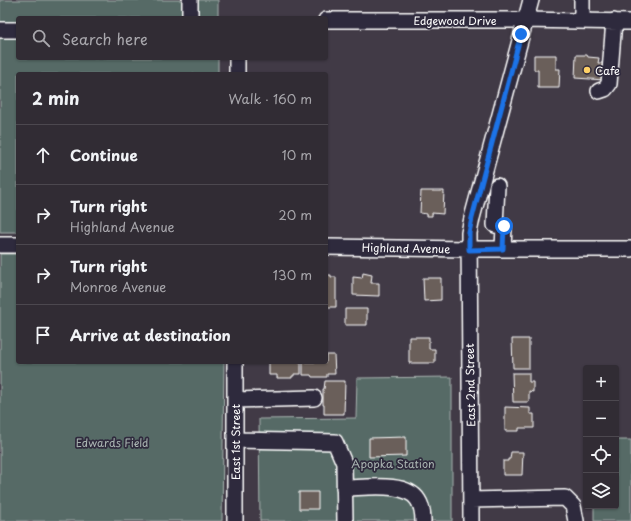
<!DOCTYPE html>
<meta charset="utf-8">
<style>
body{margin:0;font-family:"Playpen Sans",sans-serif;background:#3d3840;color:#f1f3f6}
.controls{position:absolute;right:12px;bottom:12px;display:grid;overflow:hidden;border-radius:4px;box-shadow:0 1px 3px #0004}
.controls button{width:36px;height:36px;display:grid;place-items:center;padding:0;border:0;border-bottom:1px solid #4c484f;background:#312c34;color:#f1f3f6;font:20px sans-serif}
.stop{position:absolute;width:12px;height:12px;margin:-9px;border:3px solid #1a73e8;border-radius:50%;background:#fff}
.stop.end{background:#1a73e8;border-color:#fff;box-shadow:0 1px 4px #0008}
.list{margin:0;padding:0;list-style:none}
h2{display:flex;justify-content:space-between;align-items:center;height:52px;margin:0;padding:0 16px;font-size:17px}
h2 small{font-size:13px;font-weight:400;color:#a8a7ac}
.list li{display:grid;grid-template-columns:26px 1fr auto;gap:12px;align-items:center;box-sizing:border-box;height:60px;padding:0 16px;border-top:1px solid #4c484f}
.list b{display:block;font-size:15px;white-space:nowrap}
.list p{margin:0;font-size:13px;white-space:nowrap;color:#a8a7ac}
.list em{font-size:13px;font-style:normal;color:#a8a7ac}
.icon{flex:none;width:22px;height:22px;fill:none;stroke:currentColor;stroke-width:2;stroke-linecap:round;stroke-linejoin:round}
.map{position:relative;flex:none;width:631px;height:521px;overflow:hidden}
.search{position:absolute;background:#312c34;box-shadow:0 1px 3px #0004;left:16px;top:16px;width:312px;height:44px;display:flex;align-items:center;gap:10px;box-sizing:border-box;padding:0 14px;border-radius:4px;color:#a8a7ac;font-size:15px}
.panel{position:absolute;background:#312c34;box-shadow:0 1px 3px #0004;left:16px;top:72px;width:312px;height:292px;border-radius:4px}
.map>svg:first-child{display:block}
</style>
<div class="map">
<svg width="631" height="521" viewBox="0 0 631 521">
<rect width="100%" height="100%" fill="#413a46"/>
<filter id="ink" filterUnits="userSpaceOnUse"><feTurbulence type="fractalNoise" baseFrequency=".025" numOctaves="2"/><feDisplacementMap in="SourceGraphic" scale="8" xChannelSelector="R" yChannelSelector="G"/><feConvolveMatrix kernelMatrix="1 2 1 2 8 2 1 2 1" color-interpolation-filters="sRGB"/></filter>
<g filter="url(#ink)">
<path fill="#566b66" stroke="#aab5b2" d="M0 0H218V18H18V58H218V74H18V232H0Z
M0 254H18V362H224L222 521H0Z
M452 377V521H260L259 419 356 418 357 378Z
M616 440H631V521H594V506H616Z"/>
<path fill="#6b5e5a" stroke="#fff" d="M534 55H556V69H560L559 88H538V70H534Z
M576 55H587L588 57 599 58 598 63H606L605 80 575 78Z
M421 191H444L443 214 432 213V216H427V214L420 213Z
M363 273 372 275 371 283H379V296L353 295V277L362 278Z
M326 275H331V277H336V307H326Z
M423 278H441V300L424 301Z
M345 309H367V325H345Z
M409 337H429V349H435V363H409Z
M512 339H529V368H513Z
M326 355H334L335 374H327V377H312L311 375H303V362H326Z
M269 362H301V374H294V376H292V378H277V375H269Z
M512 373H529V382H533V392L529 391V402H513Z
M325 381H345L344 414H324V405H323V389H324Z
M505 407 530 408V414H534V428H519V431H505Z
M406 437V456L369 457V438Z
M511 452H523L522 475H503V461H508V459H510Z
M299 492H318V509H299Z"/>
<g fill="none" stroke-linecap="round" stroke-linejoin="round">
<g stroke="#fff" stroke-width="18">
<path id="minor" d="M190 18V0
M326 20H525L631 22
M582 21V0
M0 30H18
M237 74V58
M599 91 605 89 609 84 614 21
M497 186 495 225 504 226 503 249
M0 245H18
M326 247 469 249H631
M235 400 314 398
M235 440 335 442 344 463 345 521
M344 488C364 488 406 481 418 500 422 506 423 514 423 521
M471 500 565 498 573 506 576 521
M235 521V362
M471 521 469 233 472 218 531 0"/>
</g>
<use href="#minor" stroke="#2f2a3d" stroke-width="15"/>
</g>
</g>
<g fill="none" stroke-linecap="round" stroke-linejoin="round" filter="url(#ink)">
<path stroke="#1a73e8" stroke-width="5" d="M504 226 503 249 469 250V233L472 218 521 34"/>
</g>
<circle fill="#ffd166" stroke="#2f2a3d" stroke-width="1.5" cx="587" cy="70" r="4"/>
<g text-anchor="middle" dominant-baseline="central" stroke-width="3.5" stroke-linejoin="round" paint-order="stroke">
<g font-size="11" fill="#fff" stroke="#2f2a3d">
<text x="455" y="20">Edgewood Drive</text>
<text transform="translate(406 248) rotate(1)">Highland Avenue</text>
<text transform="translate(470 385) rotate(-91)">East 2nd Street</text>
<text transform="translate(235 442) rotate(-90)">East 1st Street</text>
</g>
<g font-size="11" fill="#fff" stroke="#2f2a3d" text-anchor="start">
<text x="595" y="70">Cafe</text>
</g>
<g font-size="11" fill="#aab5b2" stroke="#2f2a3d">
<text x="112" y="442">Edwards Field</text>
<text x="393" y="463">Apopka Station</text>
</g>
</g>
</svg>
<div class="controls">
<button>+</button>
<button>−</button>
<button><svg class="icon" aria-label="locate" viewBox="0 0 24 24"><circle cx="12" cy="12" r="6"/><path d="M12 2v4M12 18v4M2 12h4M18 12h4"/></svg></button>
<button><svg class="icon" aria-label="layers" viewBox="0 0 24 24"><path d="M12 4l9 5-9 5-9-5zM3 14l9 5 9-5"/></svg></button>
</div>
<div class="stop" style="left:504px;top:226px"></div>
<div class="stop end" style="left:521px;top:34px"></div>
<div class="search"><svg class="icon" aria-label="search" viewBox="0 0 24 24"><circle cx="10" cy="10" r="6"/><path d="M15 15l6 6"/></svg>Search here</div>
<section class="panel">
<h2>2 min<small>Walk · 160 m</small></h2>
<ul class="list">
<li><svg class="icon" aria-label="ahead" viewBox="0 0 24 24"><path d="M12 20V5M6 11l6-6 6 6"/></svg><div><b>Continue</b></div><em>10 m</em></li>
<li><svg class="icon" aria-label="right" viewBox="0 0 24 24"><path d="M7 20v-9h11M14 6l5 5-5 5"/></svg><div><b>Turn right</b><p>Highland Avenue</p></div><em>20 m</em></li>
<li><svg class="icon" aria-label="right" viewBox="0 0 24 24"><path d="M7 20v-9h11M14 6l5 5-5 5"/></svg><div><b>Turn right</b><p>Monroe Avenue</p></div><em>130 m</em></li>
<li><svg class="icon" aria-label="arrive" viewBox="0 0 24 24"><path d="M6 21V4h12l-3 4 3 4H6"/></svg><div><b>Arrive at destination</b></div></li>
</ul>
</section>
</div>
